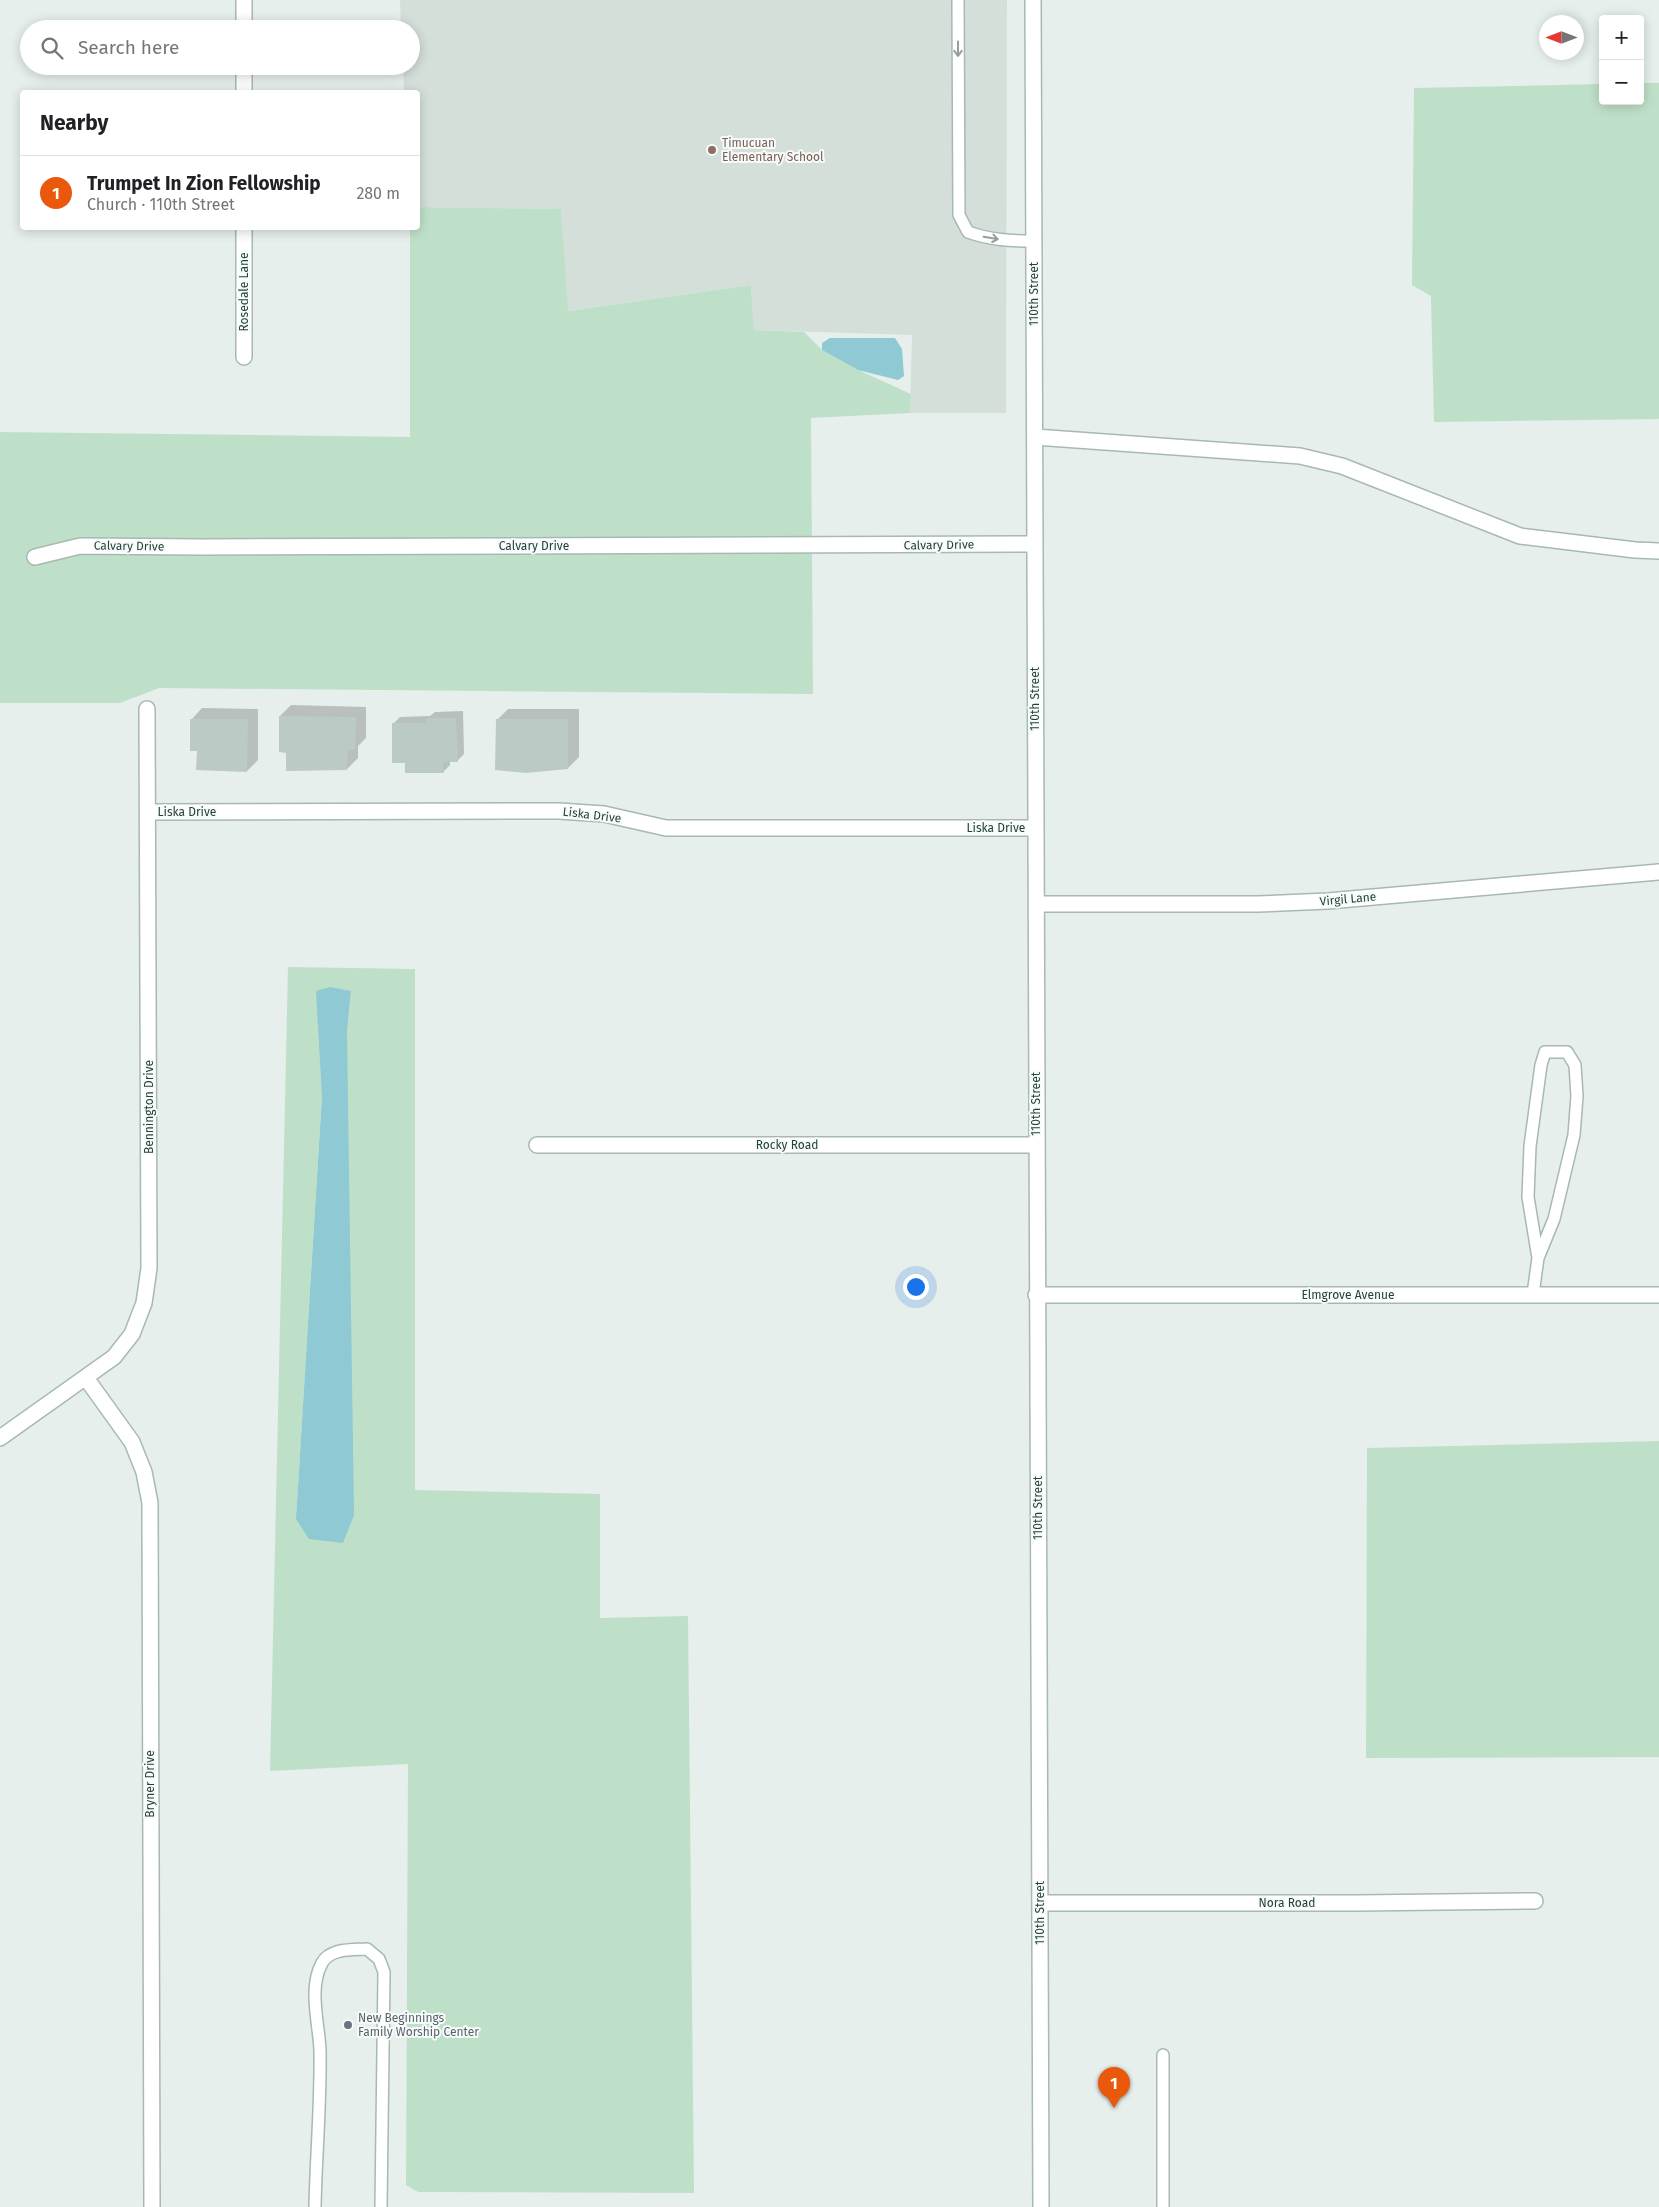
<!DOCTYPE html>
<meta charset="utf-8">
<style>
body{margin:0;font-family:"Fira Sans",sans-serif;background:#f6f6f6;color:#202124}
.controls{position:absolute;right:15px;top:15px;display:grid;overflow:hidden;border-radius:5px;box-shadow:0 2px 12px #0003}
.controls button{width:45px;height:45px;display:grid;place-items:center;padding:0;border:0;border-bottom:1px solid #e0e0e0;background:#fff;color:#202124;font:25px sans-serif}
.compass{position:absolute;left:1539px;top:15px;width:45px;height:45px;border-radius:50%;background:#fff;box-shadow:0 2px 12px #0003;rotate:270deg}
.you{position:absolute;left:915px;top:1286px;width:18px;height:18px;margin:-12px;border:4px solid #fff;border-radius:50%;background:#1a73e8;box-shadow:0 0 0 8px #1a73e833}
.badge{display:grid;place-items:center;width:32px;height:32px;border-radius:50%;background:#ea580c;color:#fff;font-size:16px;font-weight:700}
.pin{position:absolute;translate:-50% -41px;filter:drop-shadow(0 1px 2px #0008)}
.pin::after{content:'';position:absolute;top:26px;width:18px;height:15px;background:inherit;clip-path:polygon(0 0,100% 0,50% 100%)}
.list{margin:0;padding:0;list-style:none}
h2{display:flex;justify-content:space-between;align-items:center;height:65px;margin:0;padding:0 20px;font-size:21px}
h2 small{font-size:16px;font-weight:400;color:#757577}
.list li{display:grid;grid-template-columns:32px 1fr auto;gap:15px;align-items:center;box-sizing:border-box;height:75px;padding:0 20px;border-top:1px solid #e0e0e0}
.list b{display:block;font-size:19px;white-space:nowrap}
.list p{margin:0;font-size:16px;white-space:nowrap;color:#757577}
.list em{font-size:16px;font-style:normal;color:#757577}
.icon{flex:none;width:28px;height:28px;fill:none;stroke:currentColor;stroke-width:2;stroke-linecap:round;stroke-linejoin:round}
.map{position:relative;flex:none;width:1659px;height:2207px;overflow:hidden}
.search{position:absolute;background:#fff;box-shadow:0 2px 12px #0003;left:20px;top:20px;width:400px;height:55px;display:flex;align-items:center;gap:12px;box-sizing:border-box;padding:0 18px;border-radius:28px;color:#757577;font-size:19px}
.panel{position:absolute;background:#fff;box-shadow:0 2px 12px #0003;left:20px;top:90px;width:400px;height:140px;border-radius:5px}
.map>svg:first-child{display:block}
</style>
<div class="map">
<svg width="1659" height="2207" viewBox="0 0 1659 2207">
<rect width="100%" height="100%" fill="#e6efeb"/>
<path fill="#d4dfda" d="M400 0H1007L1006 413H910L912 335 754 330 751 285 567 311 561 209 418 207V92H404L403 66H411V29H401Z"/>
<path fill="#bfe0c8" fill-rule="evenodd" d="M1640 83H1659V419L1434 422 1431 296 1412 285 1414 88 1603 84V101H1640Z
M418 207 561 209 568 311 751 285 754 330 804 332 822 350 858 370 911 394 910 413 811 418 813 694 159 688 120 703H0V432L410 437V228H418Z
M288 967 415 969V1490L600 1494V1618L688 1616 694 2193 418 2192 406 2185 408 1764 270 1771ZM351 991 347 1032 296 1519 322 1096Z
M1659 1441V1757L1366 1758 1367 1448Z"/>
<path fill="#8ec9d4" d="M830 338H895L902 349 904 376 898 380 858 370 822 350V343Z
M330 987 351 991 347 1032 354 1515 343 1543 309 1539 296 1519 322 1096 316 991Z"/>
<path fill="#0003" d="M291 705 366 707V738L358 746V758L347 769 287 751 280 716Z
M202 708 258 709V760L247 771 198 750 192 719Z
M508 709H579V757L568 768 497 720Z
M463 711 464 754 457 761H450V765L443 772 406 762 393 724 400 717 430 716 435 712Z"/>
<path fill="#bbcac4" d="M279 716 356 717 355 750H348L347 770 286 771V753L279 752Z
M426 718H456L458 762H443L444 773H405V763H392V723H427Z
M190 719H248L247 772 196 770 197 751H190Z
M496 719H568V769L526 773 495 770Z"/>
<g fill="none" stroke-linecap="round" stroke-linejoin="round">
<g stroke="#a8b8b2" stroke-width="14">
<path id="lane" d="M958 0 959 215 968 232C990 240 1011 241 1034 241
M1533 1294 1538 1258 1528 1197 1530 1146 1541 1065 1545 1052H1567L1575 1065 1577 1096 1574 1135 1554 1219 1538 1258
M1163 2055V2207
M315 2207C316 2155 321 2102 320 2050 319 2024 308 1988 322 1963 330 1948 352 1950 367 1949L379 1959 384 1972 381 2207"/>
</g>
<g stroke="#a8b8b2" stroke-width="18">
<path id="street" d="M244 0V29
M1033 0 1041 2207
M244 66V92
M244 228V357
M1035 437 1300 456 1342 466 1520 536 1635 550 1659 551
M35 557 80 546 201 547 1035 544
M148 812 559 811 604 814 666 828H1035
M1036 904H1258L1328 901 1659 872
M537 1145H1036
M1036 1295H1659
M86 1378 132 1442 144 1472 150 1503 152 2207
M0 1438 114 1357 132 1334 144 1303 149 1268 147 709
M1040 1903H1358L1535 1901"/>
</g>
<use href="#lane" stroke="#fff" stroke-width="11"/>
<use href="#street" stroke="#fff" stroke-width="15"/>
</g>
<defs><path id="oneway-shaft" d="M-6 0H5M1.5-3L5.5 0L1.5 3" fill="none" stroke-width="1.6" stroke-linecap="round" stroke-linejoin="round" transform="scale(1.25)"/></defs>
<g stroke="#92a09c">
<use href="#oneway-shaft" transform="translate(958 49) rotate(90)"/>
<use href="#oneway-shaft" transform="translate(991 238) rotate(9)"/>
</g>
<circle fill="#8d6e63" stroke="#f7fbf9" stroke-width="2" cx="712" cy="150" r="5"/>
<circle fill="#6b7280" stroke="#f7fbf9" stroke-width="2" cx="348" cy="2025" r="5"/>
<g text-anchor="middle" dominant-baseline="central" stroke-width="4" stroke-linejoin="round" paint-order="stroke">
<g font-size="12" fill="#785e54" stroke="#f7fbf9" text-anchor="start">
<text x="722" y="143">Timucuan<tspan x="722" dy="14">Elementary School</tspan></text>
</g>
<g font-size="12" fill="#24423a" stroke="#f7fbf9">
<text transform="translate(244 292) rotate(-90)">Rosedale Lane</text>
<text transform="translate(1034 294) rotate(-90)">110th Street</text>
<text transform="translate(939 545) rotate(-1)">Calvary Drive</text>
<text transform="translate(129 546) rotate(1)">Calvary Drive</text>
<text x="534" y="546">Calvary Drive</text>
<text transform="translate(1035 699) rotate(-90)">110th Street</text>
<text x="187" y="812">Liska Drive</text>
<text transform="translate(592 815) rotate(7)">Liska Drive</text>
<text x="996" y="828">Liska Drive</text>
<text transform="translate(1348 899) rotate(-5)">Virgil Lane</text>
<text transform="translate(1036 1104) rotate(-90)">110th Street</text>
<text transform="translate(149 1107) rotate(-90)">Bennington Drive</text>
<text x="787" y="1145">Rocky Road</text>
<text x="1348" y="1295">Elmgrove Avenue</text>
<text transform="translate(1038 1508) rotate(-90)">110th Street</text>
<text transform="translate(150 1784) rotate(-90)">Bryner Drive</text>
<text x="1287" y="1903">Nora Road</text>
<text transform="translate(1040 1913) rotate(-90)">110th Street</text>
</g>
<g font-size="12" fill="#5b616d" stroke="#f7fbf9" text-anchor="start">
<text x="358" y="2018">New Beginnings<tspan x="358" dy="14">Family Worship Center</tspan></text>
</g>
</g>
</svg>
<div class="controls">
<button>+</button>
<button>−</button>
</div>
<svg class="compass" viewBox="-18 -18 36 36"><path d="M0-13l5 13h-10z" fill="#e53935"/><path d="M0 13l5-13h-10z" fill="#757577"/></svg>
<div class="you"></div>
<div class="pin badge" style="left:1114px;top:2108px">1</div>
<div class="search"><svg class="icon" aria-label="search" viewBox="0 0 24 24"><circle cx="10" cy="10" r="6"/><path d="M15 15l6 6"/></svg>Search here</div>
<section class="panel">
<h2>Nearby<small></small></h2>
<ul class="list">
<li><span class="badge">1</span><div><b>Trumpet In Zion Fellowship</b><p>Church · 110th Street</p></div><em>280 m</em></li>
</ul>
</section>
</div>
